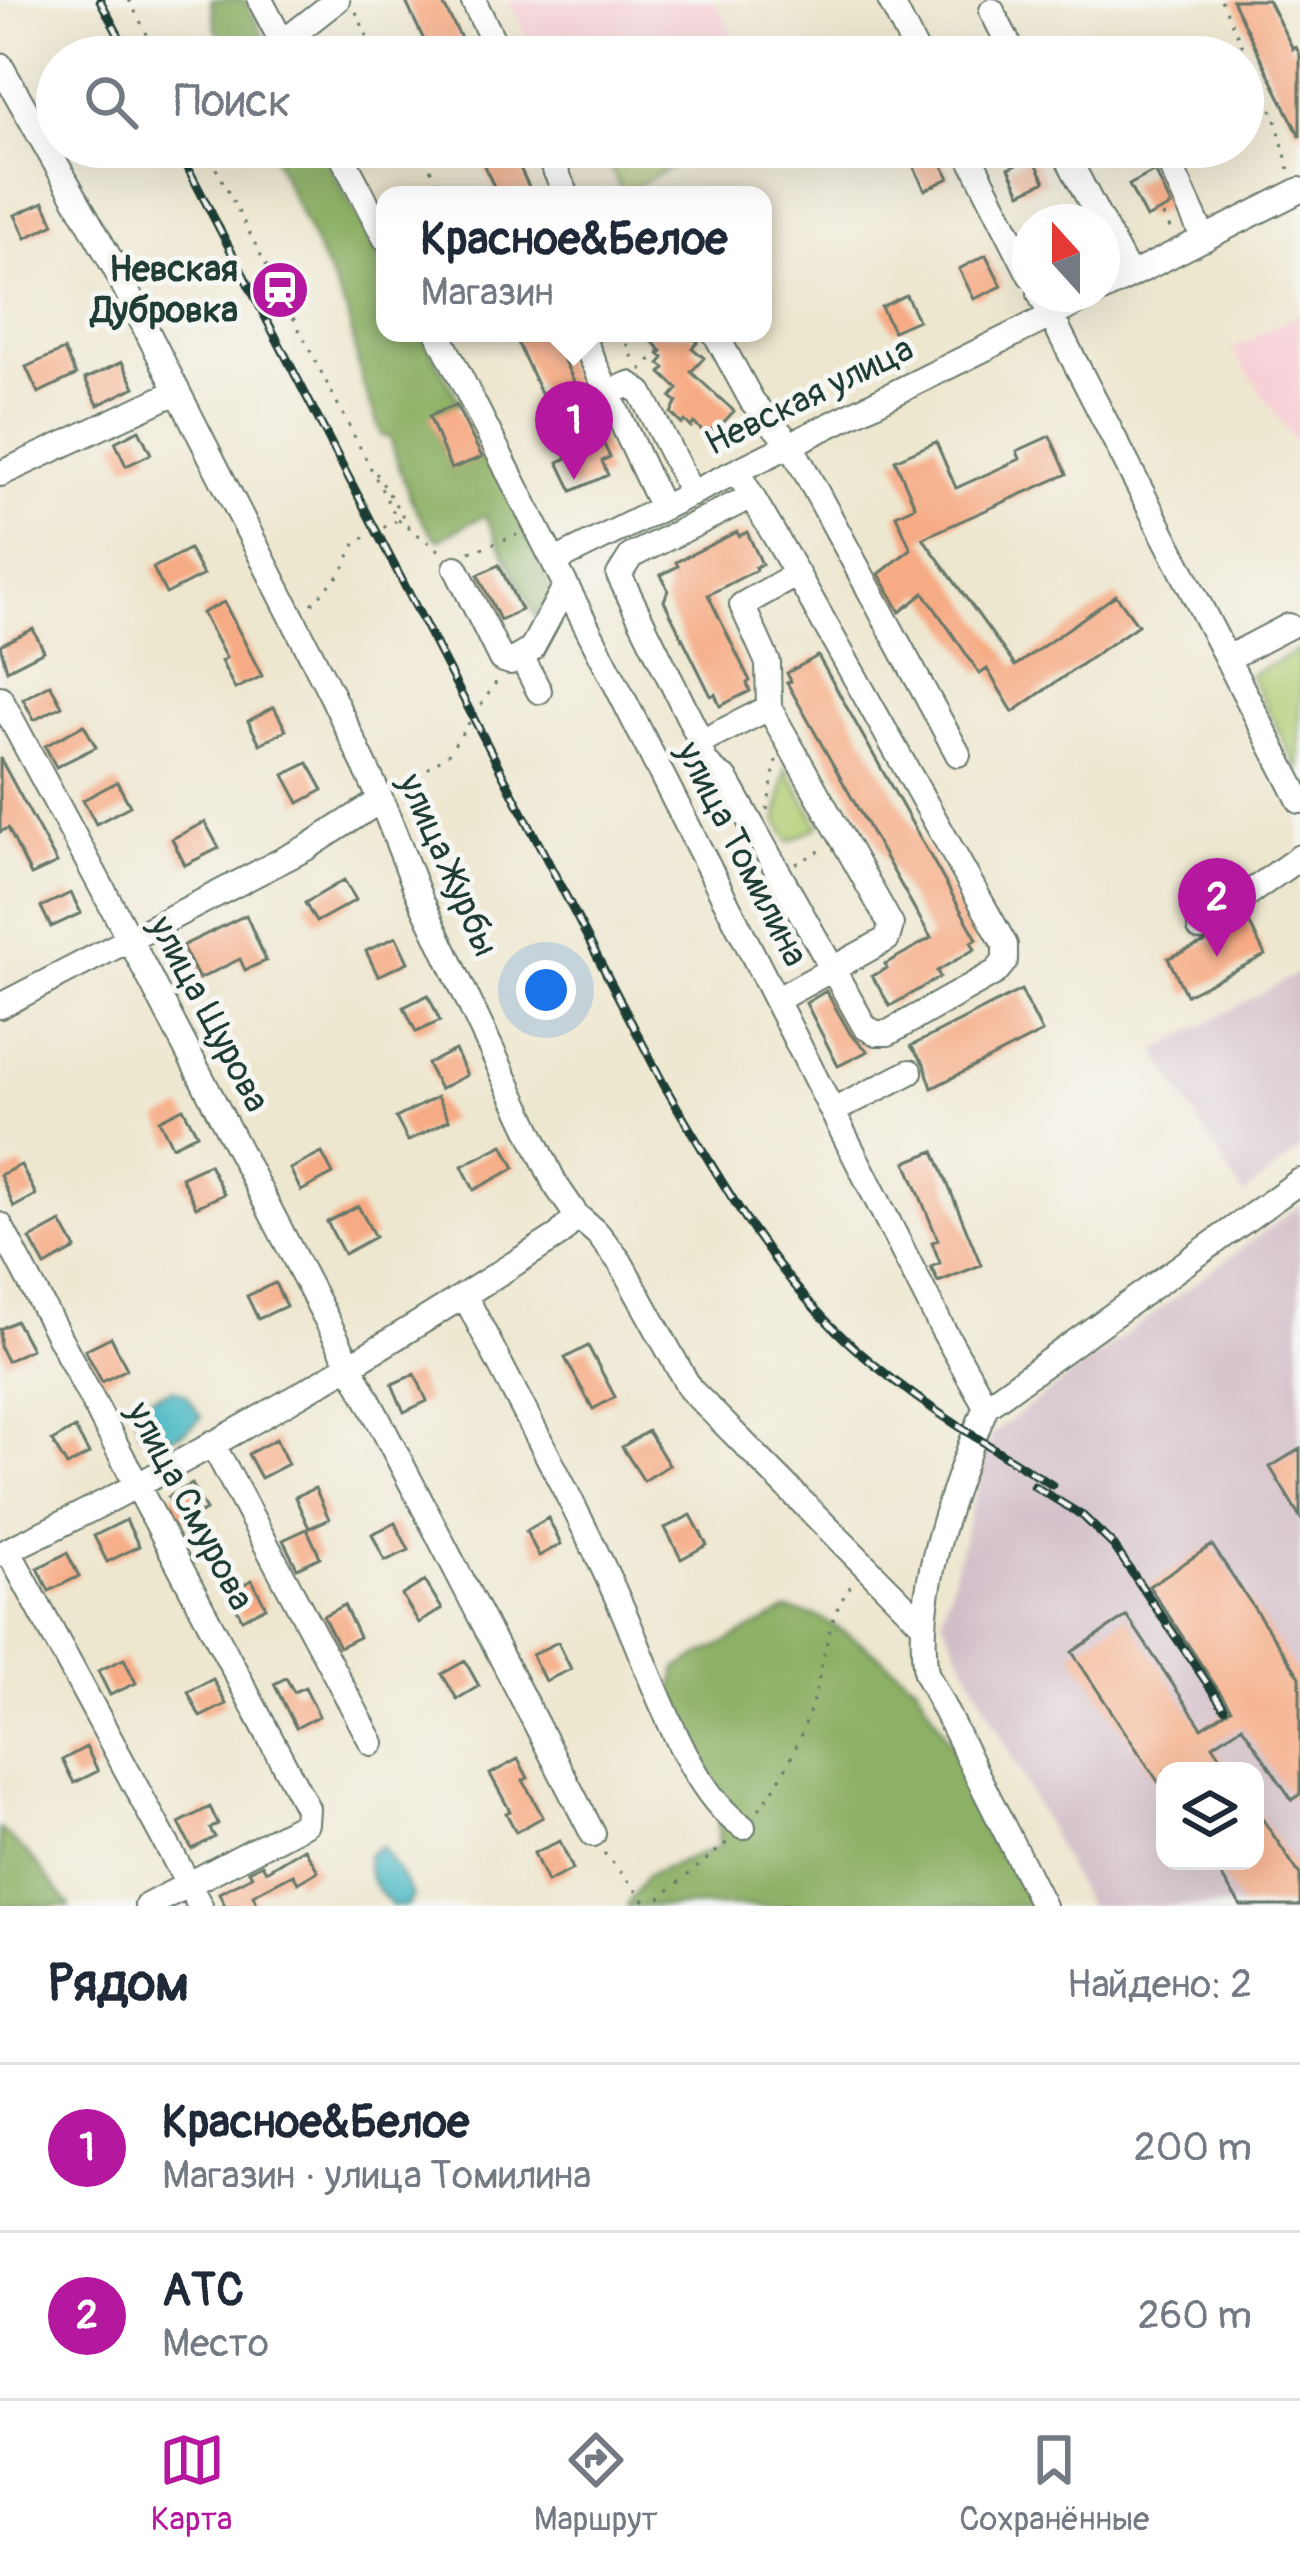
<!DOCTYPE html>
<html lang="ru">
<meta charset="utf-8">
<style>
body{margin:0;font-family:Pangolin,sans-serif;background:#f2f2f3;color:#1f2937}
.controls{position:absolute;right:36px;bottom:36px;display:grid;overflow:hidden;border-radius:24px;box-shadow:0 12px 48px #0002}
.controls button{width:108px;height:108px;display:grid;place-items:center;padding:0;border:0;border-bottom:3px solid #e0e1e3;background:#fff;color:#1f2937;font:60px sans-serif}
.compass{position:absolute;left:1012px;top:204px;width:108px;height:108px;border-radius:50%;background:#fff;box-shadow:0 12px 48px #0002;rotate:339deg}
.you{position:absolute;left:546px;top:990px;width:42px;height:42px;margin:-30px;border:9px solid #fff;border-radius:50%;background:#1a73e8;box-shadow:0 0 0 18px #1a73e833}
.badge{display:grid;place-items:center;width:78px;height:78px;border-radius:50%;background:#b5179e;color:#fff;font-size:39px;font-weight:700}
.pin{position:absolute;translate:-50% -99px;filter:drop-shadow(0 3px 6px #0008)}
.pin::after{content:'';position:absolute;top:63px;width:42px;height:36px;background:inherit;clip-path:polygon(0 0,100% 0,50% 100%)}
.popup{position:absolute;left:376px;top:186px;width:396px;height:156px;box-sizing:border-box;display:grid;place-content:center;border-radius:24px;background:#fff;filter:drop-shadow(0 3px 9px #0005);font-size:39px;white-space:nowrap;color:#747a83}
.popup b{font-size:45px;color:#1f2937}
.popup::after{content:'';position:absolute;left:50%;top:100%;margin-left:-24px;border:24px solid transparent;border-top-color:#fff}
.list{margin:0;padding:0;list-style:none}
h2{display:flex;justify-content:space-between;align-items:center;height:156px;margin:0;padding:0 48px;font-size:51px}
h2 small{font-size:39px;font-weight:400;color:#747a83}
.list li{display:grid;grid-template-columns:78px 1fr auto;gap:36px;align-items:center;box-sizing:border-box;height:168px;padding:0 48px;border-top:3px solid #e0e1e3}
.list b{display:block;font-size:45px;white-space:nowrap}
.list p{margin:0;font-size:39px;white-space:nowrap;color:#747a83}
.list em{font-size:39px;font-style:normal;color:#747a83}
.icon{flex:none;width:66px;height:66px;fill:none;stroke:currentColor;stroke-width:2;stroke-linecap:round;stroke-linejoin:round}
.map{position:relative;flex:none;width:1300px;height:1906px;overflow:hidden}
.search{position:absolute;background:#fff;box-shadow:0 12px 48px #0002;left:36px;right:36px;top:36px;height:132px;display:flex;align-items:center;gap:30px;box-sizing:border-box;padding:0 42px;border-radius:66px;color:#747a83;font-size:45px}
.sheet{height:492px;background:#fff}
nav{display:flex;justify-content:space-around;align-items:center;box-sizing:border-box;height:168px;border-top:3px solid #e0e1e3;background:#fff;font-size:33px;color:#747a83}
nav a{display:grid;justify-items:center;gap:6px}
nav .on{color:#b5179e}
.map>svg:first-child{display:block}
</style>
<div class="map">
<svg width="1300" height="1906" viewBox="0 0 1300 1906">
<rect width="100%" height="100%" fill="#f6f6f2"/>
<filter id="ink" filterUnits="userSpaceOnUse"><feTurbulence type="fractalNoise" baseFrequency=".00833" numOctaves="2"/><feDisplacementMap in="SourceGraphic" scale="24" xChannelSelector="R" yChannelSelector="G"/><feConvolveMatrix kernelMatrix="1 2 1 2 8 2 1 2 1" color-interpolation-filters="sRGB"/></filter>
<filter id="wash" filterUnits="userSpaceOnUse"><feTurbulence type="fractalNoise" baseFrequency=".004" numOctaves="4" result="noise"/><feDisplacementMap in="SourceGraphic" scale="48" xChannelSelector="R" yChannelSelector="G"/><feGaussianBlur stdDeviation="2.7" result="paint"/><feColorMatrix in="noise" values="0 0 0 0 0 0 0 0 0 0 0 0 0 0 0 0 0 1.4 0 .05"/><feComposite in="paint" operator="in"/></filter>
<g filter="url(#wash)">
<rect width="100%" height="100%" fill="#eee7cf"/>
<path fill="#f7cfd5" d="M508 0H714L745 57H537Z
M1300 313V450L1232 349Z"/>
<path fill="#d2bdc8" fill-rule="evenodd" d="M1300 972V1150L1243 1195 1156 1051Z
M1300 1205V1906H1087L942 1618 992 1434ZM1165 1771H1255V1861H1165Z"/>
<path fill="#b1cd73" stroke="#688554" stroke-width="3" d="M600 147H710L623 192Z
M1300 650V772L1250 675Z
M786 767 819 826 789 842 777 820Z"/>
<path fill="#8cb065" stroke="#56764c" stroke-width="3" d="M211 0H245L274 57H233L216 30Z
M269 147H320L385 267V333H421L460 403 430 416 451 468 482 457 505 485 554 596 536 617 485 515 438 540C411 513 401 473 390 437L382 436 362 381 347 313Z
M788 1610 817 1616 862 1643 916 1684 974 1784 1033 1906H627L646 1876 718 1847 719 1802 673 1690 677 1668Z
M0 1829 31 1857 70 1906H0Z"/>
<path fill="#4dbac5" stroke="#367c7c" stroke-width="3" d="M174 1389 188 1396 201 1418C181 1439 167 1441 140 1432L136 1415 150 1397Z
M382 1846 413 1895 408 1906H391C377 1889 365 1877 368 1854Z"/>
<g id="blocks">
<path fill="#f6ab84" d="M405 0H441L471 57H432Z
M1232 0H1268L1293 49 1296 47 1300 55V137Z
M475 147H510L531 191 498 195Z
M914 147H934L949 178 925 190 906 151Z
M1033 157 1045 181 1021 193 1009 168Z
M1155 171 1171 206 1146 218 1129 185Z
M44 202 54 224 26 238 15 215Z
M986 255 1002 286 974 299 959 269Z
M906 295 918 320 893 331 881 307Z
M513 333H551L610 457 602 461 608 475 572 491 558 462 567 458 561 445 564 443Z
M643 333H689L698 342 692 348 704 358 691 372 734 411 716 430 713 428 707 435 694 423 691 427 685 421 682 424 671 413 677 402 671 397 678 389 661 373 665 368 659 364 664 358 659 354 662 351Z
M64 350 76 375 38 393 26 367Z
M122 362 135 387 98 405 85 379Z
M456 405 482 457 451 469 429 416Z
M139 430 151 454 126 466 115 442Z
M1050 436 1067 474 923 538 1015 666 1116 595 1138 625 1013 712 987 669 980 674 924 593 900 612 879 574 911 549 896 515 915 506 895 460 936 442 956 488 1020 459 1017 451Z
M737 532 739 536 747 532 762 564 755 567 756 570 708 595 750 681 747 683 750 691 720 706 715 694 711 696 664 601 668 590 661 575 678 566 676 562Z
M189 549 203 575 166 594 153 568Z
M499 565 521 610 500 620 478 575Z
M224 602 262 676 235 689 221 661 226 658 202 613Z
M33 629 44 651 7 670 0 645Z
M818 656 977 939 971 942 975 949 937 971 940 977 890 1006 872 976 887 968 885 964 931 938 787 683 791 681 787 673Z
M50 684 62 706 34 720 23 699Z
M274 707 286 730 260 744 248 721Z
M84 725 96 747 56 767 45 746Z
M0 758 57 863 31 875 8 828 0 832Z
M308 763 323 790 299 803 284 775Z
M117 782 130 806 96 824 83 800Z
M205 822 219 848 185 865 172 839Z
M344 880 356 900 316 922 305 903Z
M71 893 81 913 51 927 41 907Z
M246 915 266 961 245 970 240 959 199 979 182 946Z
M1246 916 1265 955 1186 995 1168 958 1230 932 1228 928Z
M396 937 408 962 378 976 366 951Z
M1021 990 1042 1032 932 1088 924 1064 911 1046Z
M826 991 851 1035 868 1051 838 1066 806 1003Z
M428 995 440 1021 416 1032 404 1007Z
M455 1050 467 1075 440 1089 427 1064Z
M437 1097 449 1120 408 1141 396 1118Z
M183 1108 197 1134 172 1146 159 1120Z
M503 1145 515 1168 474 1190 462 1166Z
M934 1151 981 1265 938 1282 931 1267 940 1263 932 1242 938 1240 906 1162Z
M322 1153 333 1174 301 1191 290 1169Z
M209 1164 224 1194 196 1207 181 1177Z
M21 1165 36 1195 14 1207 0 1175Z
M358 1206 375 1237 344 1254 327 1222Z
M61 1222 76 1249 45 1266 30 1239Z
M275 1283 286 1306 258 1319 247 1296Z
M16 1321 31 1349 7 1361 0 1347V1329Z
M111 1337 127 1369 102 1382 85 1350Z
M588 1346 615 1397 593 1409 565 1358Z
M415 1374 427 1401 404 1412 392 1384Z
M75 1428 89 1454 67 1466 52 1441Z
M648 1431 669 1465 644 1481 622 1447Z
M276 1439 288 1464 261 1478 248 1454Z
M1300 1449V1517L1270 1467Z
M192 1484 206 1510 182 1522 168 1497Z
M315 1488 329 1519 309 1528 295 1497Z
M691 1515 707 1545 681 1559 665 1528Z
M548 1518 561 1544 539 1556 526 1531Z
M126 1520 139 1546 107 1562 94 1536Z
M395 1523 409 1550 385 1561 372 1534Z
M307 1529 320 1557 297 1568 283 1540Z
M1212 1545 1300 1677V1794L1292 1800 1242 1726 1213 1745 1230 1771H1165V1792L1072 1652 1127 1616 1202 1728 1231 1709 1149 1586Z
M67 1553 79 1576 49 1591 38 1568Z
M252 1580 266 1607 242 1619 229 1592Z
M425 1581 442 1609 419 1623 402 1595Z
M344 1605 359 1637 339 1647 323 1616Z
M558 1642 571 1669 545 1681 532 1655Z
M124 1659 136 1683 110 1695 98 1671Z
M465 1661 479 1686 457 1699 442 1674Z
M286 1678 294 1692 305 1687 319 1716 296 1728 274 1684Z
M213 1679 226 1704 200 1717 188 1692Z
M86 1747 98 1771 74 1783 62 1760Z
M518 1759 528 1778 523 1780 543 1817 516 1832 506 1813 510 1811 490 1774Z
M210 1807 218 1824 210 1829 215 1837 192 1849 179 1823Z
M1255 1808 1300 1875V1906H1241L1211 1861H1255Z
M560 1841 573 1869 547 1882 534 1853Z
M304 1848 318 1871 298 1883 293 1874 253 1895 258 1906H225L219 1893 252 1876 249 1871 262 1864 266 1871Z"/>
</g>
</g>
<g filter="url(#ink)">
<use href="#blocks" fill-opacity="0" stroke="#67786a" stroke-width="3"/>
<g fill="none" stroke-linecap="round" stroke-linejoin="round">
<g stroke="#67786a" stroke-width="28">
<path id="minor" d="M260 0 289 55
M473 0 501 57
M890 0 919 57
M992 11 1015 57
M282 43 337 0
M0 65 115 268 332 696 381 800 419 896 555 1184 577 1216 598 1234 620 1262 690 1389 924 1625
M337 147 385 238
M544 147 567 195
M965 147 1030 275
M1062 147 1101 222
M1162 147 1204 239
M1102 223 1130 276
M1102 290 1300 190
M1040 294 1300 801
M438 333 942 1328 986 1406
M580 333 662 508
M715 333 752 401 791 445 958 754
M609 393 629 384 641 393 692 494
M737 471 797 574 742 605 768 663 769 708 891 925 887 939 776 1000
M0 474 176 392
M752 496 631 556 619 575 701 742C699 760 712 771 726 779L865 1027 876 1033H888L996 972 1005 961V945L797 574
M555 561 1095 294
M456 568 501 659 510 662 531 650 566 585
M521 656 539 691
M1228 658 1289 626
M0 698 131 942 593 1834
M701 742 769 708
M1200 928 1300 857
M0 1006 308 847 381 800
M833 1111 910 1072
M0 1225 307 1808 306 1823 147 1906
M465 1296C517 1399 574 1501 621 1606 649 1668 687 1791 743 1827
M986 1406C956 1481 913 1591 926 1673L1043 1906
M986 1406 1300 1181
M212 1443 372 1743
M8 1550 200 1906
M0 1554C194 1462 379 1351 559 1235L577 1216"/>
</g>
<path stroke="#67786a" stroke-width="3" stroke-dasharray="3 9" stroke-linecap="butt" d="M129 0 159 57
M1221 0 1275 116 1289 169
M356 12 377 57
M1243 89 1255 78
M205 147 397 519 444 554
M420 147 443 195
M1163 215 1171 230
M621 333 636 364
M553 335 558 333
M641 370 661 349
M376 473 412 531
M470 552 517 535
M312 604 341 573 356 542 396 521
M399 790 448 754 499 678
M767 810 776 760
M796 864 825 848
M759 1809C786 1776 805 1731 816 1689 826 1652 828 1614 853 1583
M604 1853 648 1905
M650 1906 728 1842"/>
<use href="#minor" stroke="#fff" stroke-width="24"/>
<g stroke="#1f3d34" stroke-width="9">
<path id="rail" d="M100 0 130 57
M177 147 664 1085C719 1178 775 1279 857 1350 917 1403 985 1443 1052 1485
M1034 1486 1083 1516 1114 1546 1224 1708"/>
</g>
<use href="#rail" stroke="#f6f6f2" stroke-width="4.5" stroke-dasharray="14" stroke-linecap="butt"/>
</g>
</g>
<defs>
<g id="station-disc" transform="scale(3)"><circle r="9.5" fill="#b5179e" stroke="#f6f6f2"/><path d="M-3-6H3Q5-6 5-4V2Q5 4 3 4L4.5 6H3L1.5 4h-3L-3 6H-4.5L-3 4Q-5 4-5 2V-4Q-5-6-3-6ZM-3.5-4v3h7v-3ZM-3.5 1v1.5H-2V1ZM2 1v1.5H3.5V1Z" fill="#fff"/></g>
</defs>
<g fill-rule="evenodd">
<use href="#station-disc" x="280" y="290"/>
</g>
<g text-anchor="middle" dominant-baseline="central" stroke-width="10" stroke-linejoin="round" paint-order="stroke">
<g font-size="36" font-weight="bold" fill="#1f3d34" stroke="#f6f6f2" text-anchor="end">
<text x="238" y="269">Невская<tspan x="238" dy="41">Дубровка</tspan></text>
</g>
<g font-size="36" fill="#1f3d34" stroke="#f6f6f2">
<text transform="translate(809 396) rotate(-26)">Невская улица</text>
<text transform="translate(742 854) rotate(63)">улица Томилина</text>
<text transform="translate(448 865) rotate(66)">улица Журбы</text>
<text transform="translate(209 1014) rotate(62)">улица Щурова</text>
<text transform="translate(190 1506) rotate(62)">улица Смурова</text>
</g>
</g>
</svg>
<div class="controls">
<button><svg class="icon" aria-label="layers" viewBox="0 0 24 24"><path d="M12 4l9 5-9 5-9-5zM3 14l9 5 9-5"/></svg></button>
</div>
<svg class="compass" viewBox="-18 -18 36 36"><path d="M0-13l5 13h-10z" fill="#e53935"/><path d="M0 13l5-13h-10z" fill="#747a83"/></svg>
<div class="you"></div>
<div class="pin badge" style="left:574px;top:480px">1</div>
<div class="popup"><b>Красное&amp;Белое</b>Магазин</div>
<div class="pin badge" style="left:1217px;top:957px">2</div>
<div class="search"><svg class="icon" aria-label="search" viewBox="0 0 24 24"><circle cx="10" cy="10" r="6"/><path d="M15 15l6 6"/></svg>Поиск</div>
</div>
<section class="sheet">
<h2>Рядом<small>Найдено: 2</small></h2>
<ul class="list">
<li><span class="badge">1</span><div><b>Красное&amp;Белое</b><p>Магазин · улица Томилина</p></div><em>200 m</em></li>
<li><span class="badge">2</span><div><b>АТС</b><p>Место</p></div><em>260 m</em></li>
</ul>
</section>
<nav>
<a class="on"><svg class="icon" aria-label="map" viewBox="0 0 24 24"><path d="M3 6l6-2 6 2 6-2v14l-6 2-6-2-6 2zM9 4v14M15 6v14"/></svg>Карта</a>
<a><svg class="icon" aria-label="directions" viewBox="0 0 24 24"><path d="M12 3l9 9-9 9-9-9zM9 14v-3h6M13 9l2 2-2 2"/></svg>Маршрут</a>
<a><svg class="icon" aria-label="saved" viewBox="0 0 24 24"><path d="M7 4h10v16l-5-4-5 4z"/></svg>Сохранённые</a>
</nav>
